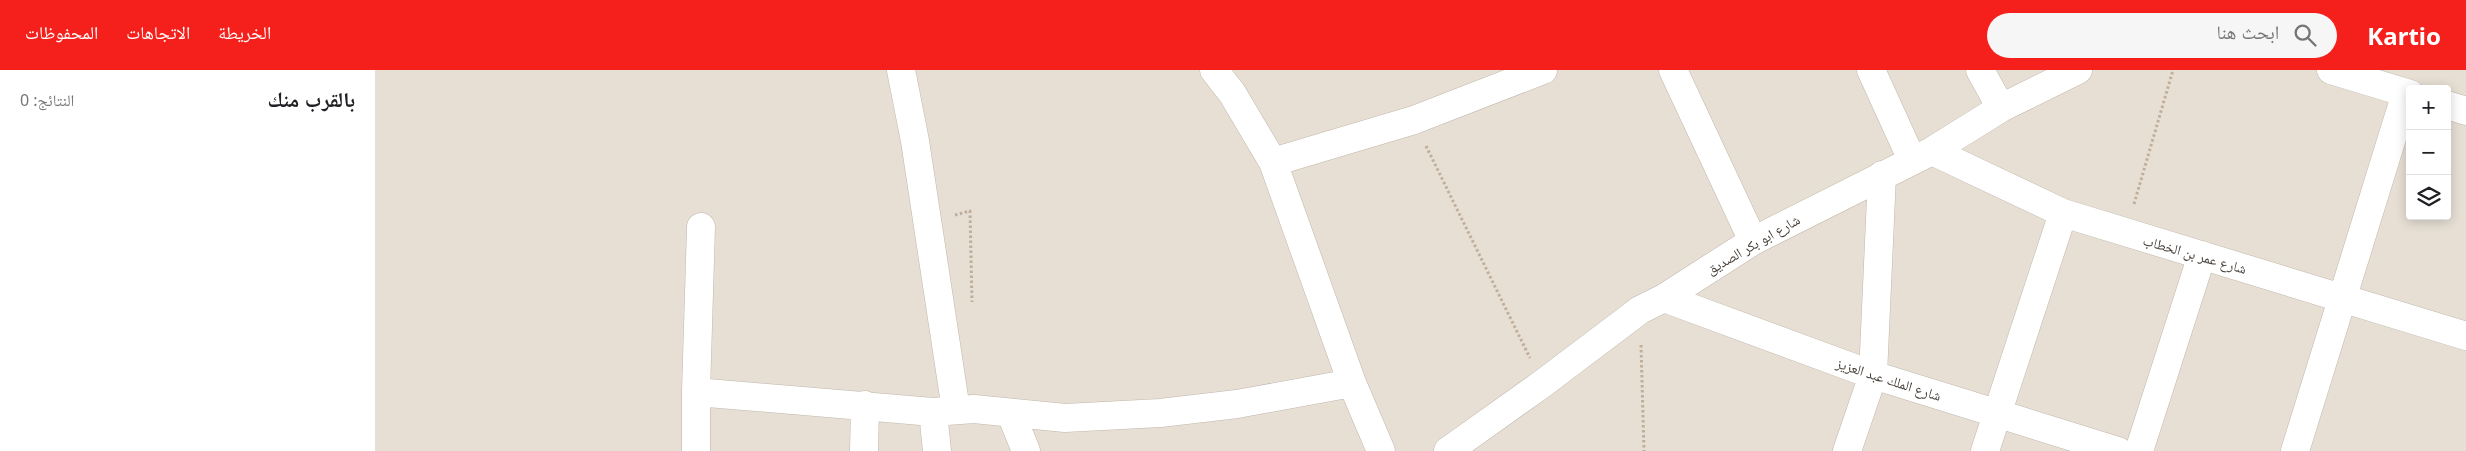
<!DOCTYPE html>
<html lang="ar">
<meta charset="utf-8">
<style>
body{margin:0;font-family:"Noto Sans","Noto Naskh Arabic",sans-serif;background:#f6f6f6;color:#202124;direction:rtl}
.controls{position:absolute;right:15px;top:15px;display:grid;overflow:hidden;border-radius:5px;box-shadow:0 2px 12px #0003}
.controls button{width:45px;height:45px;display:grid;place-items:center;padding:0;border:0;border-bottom:1px solid #e0e0e0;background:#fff;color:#202124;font:25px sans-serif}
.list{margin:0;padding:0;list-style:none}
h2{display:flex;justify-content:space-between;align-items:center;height:65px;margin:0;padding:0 20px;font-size:21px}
h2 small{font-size:16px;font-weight:400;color:#757577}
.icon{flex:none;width:28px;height:28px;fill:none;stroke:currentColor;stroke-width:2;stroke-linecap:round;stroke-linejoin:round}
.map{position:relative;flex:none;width:2091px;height:381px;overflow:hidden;direction:ltr}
header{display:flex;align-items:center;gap:30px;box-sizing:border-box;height:70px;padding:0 25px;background:#f5201b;color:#fff}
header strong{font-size:24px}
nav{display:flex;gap:28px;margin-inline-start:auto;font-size:18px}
.search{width:350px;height:45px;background:#f6f6f6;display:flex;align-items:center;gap:12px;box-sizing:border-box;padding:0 18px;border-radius:28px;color:#757577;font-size:19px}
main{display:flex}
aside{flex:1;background:#fff}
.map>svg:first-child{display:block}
</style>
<header>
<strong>Kartio</strong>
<div class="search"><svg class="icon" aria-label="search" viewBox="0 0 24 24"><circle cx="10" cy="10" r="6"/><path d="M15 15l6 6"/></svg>ابحث هنا</div>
<nav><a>الخريطة</a><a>الاتجاهات</a><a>المحفوظات</a></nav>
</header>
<main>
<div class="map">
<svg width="2091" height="381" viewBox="0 0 2091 381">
<rect width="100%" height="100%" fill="#f3ede6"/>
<path fill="#e7dfd4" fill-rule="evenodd" d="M0 0H2091V381H0ZM2035 19H2072V146H2035Z"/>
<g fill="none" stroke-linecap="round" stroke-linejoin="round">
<g stroke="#c1b7ac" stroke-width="29">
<path id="minor" d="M526 0 540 71 581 340
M839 0 857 23 898 92 977 313 1006 381
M1298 0 1378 171
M1496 0 1537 90
M1605 0 1626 38
M1956 0 2035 24
M2072 35 2091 41
M1557 81 1688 143 2091 266
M898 92 1039 50 1168 0
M1289 228 1498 305 1743 381
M321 322 326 157
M558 342 562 381
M636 344 651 381
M321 381V322L558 342 599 339 690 348 785 343 862 334 977 313
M489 381 490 335
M1073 381 1167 314 1265 240 1289 228 1378 171 1557 81 1626 38 1703 0
M1472 381 1498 305 1507 105
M1610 381 1688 143
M1764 381 1827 185
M1920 381 2031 23"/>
</g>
<path stroke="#c0ae9b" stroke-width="3" stroke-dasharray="2.5 2.5" stroke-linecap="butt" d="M1051 76 1155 288
M1759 134 1798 0
M580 145 595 141 597 232
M1266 275 1269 381"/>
<use href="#minor" stroke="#fff" stroke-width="28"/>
</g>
<g text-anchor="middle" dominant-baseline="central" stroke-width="4.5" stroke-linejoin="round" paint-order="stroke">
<g font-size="14" fill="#453d36" stroke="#fff">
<text transform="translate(1378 174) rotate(-30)">شارع ابو بكر الصديق</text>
<text transform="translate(1820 184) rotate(16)">شارع عمر بن الخطاب</text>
<text transform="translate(1514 309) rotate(18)">شارع الملك عبد العزيز</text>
</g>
</g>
</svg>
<div class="controls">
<button>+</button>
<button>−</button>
<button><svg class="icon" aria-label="layers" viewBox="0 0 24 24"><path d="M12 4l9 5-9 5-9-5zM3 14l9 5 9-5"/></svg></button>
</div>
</div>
<aside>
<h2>بالقرب منك<small>النتائج: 0</small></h2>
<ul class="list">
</ul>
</aside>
</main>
